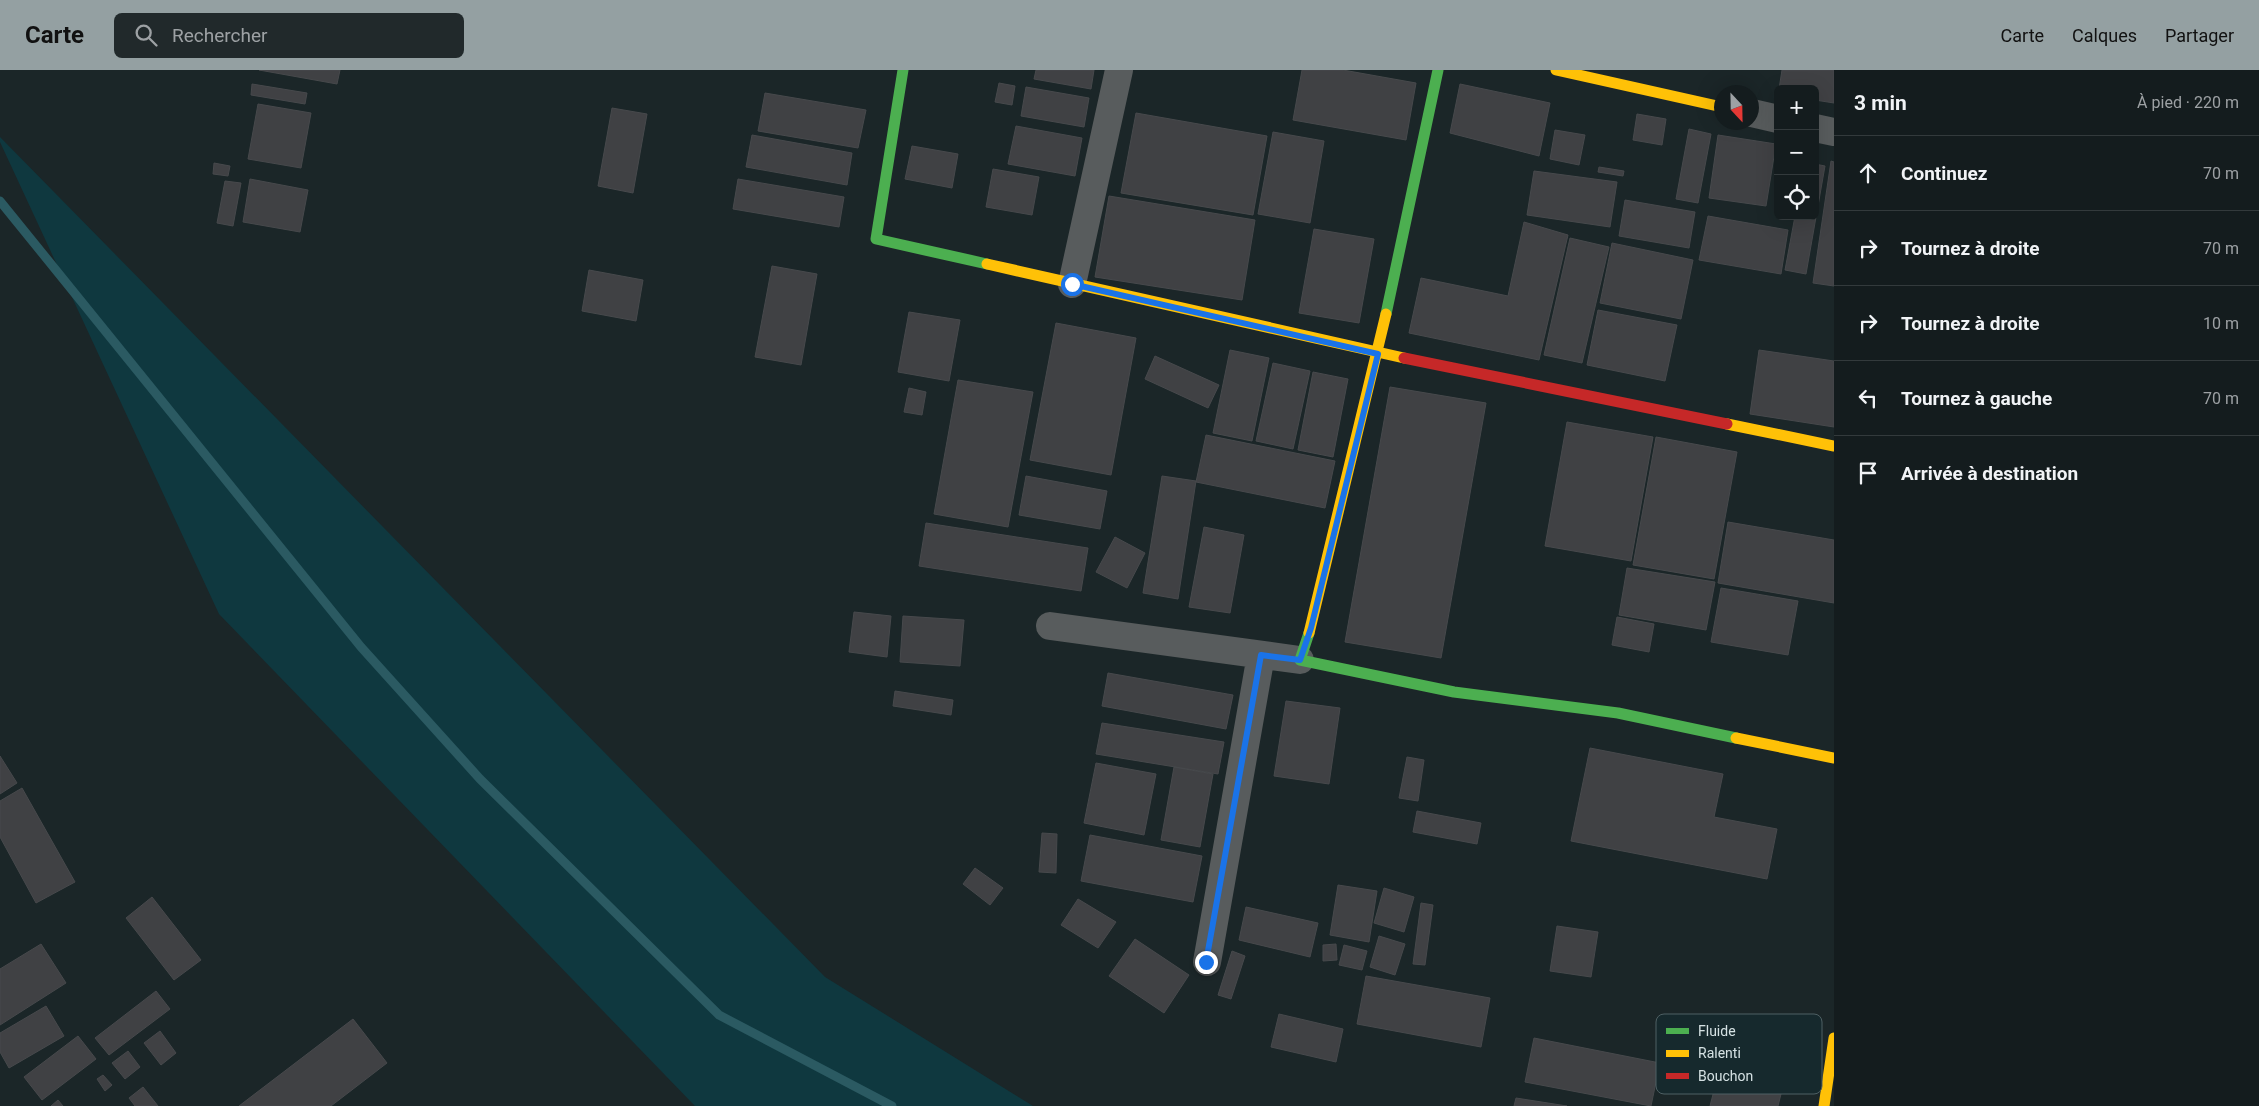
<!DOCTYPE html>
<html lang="fr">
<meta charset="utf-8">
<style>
body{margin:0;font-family:Roboto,sans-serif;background:#21292b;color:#f1f3f6}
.controls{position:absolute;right:15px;top:15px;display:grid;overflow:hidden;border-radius:8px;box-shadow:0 5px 20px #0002}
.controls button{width:45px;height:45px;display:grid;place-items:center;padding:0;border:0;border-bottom:1px solid #333a3c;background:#141c1e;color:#f1f3f6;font:25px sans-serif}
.compass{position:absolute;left:1714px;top:15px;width:45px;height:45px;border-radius:50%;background:#141c1e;box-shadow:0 5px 20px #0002;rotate:158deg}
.stop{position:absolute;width:15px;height:15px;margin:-11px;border:4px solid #1a73e8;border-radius:50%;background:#fff}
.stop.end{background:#1a73e8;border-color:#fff;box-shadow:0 1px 5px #0008}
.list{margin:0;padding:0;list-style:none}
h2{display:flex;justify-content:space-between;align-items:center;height:65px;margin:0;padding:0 20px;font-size:21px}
h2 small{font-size:16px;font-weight:400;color:#9da1a4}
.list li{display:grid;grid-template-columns:32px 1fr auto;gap:15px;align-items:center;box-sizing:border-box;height:75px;padding:0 20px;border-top:1px solid #333a3c}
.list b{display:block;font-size:19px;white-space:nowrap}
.list em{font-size:16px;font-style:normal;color:#9da1a4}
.icon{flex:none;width:28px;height:28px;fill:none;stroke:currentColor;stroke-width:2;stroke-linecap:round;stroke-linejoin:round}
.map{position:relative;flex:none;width:1834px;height:1036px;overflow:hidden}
header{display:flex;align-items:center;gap:30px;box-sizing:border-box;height:70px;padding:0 25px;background:#94a0a2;color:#111}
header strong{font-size:24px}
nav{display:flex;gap:28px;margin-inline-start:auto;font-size:18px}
.search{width:350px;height:45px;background:#21292b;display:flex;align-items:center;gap:12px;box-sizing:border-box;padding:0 18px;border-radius:8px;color:#9da1a4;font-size:19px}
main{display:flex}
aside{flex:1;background:#141c1e}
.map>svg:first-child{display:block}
</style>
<header>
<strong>Carte</strong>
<div class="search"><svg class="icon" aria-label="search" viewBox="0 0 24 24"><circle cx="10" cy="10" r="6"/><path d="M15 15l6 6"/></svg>Rechercher</div>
<nav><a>Carte</a><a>Calques</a><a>Partager</a></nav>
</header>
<main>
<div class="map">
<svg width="1834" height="1036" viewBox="0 0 1834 1036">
<rect width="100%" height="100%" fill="#1b2628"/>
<path fill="#0f383f" d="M0 67 825 907 1033 1036H695L219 544 0 72Z"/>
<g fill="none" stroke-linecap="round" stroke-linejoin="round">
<path stroke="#2b5a62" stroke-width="9" d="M0 131 361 577 480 709 719 945 892 1036"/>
</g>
<path fill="#404144" stroke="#47494c" d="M259 0H340L337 14Z
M1036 0H1094L1091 19 1034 9Z
M1302 0H1343L1416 13 1406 70 1293 50Z
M1782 0H1834V33L1815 30V19H1779Z
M999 13 1015 16 1012 35 995 32Z
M252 14 307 23 305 34 251 25Z
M1460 14 1550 33 1539 86 1450 63Z
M1026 17 1089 28 1084 57 1021 46Z
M765 23 866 40 858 78 758 61Z
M258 34 311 43 301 98 248 89Z
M612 38 647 44 633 123 598 116Z
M1136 43 1267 66 1253 145 1121 123Z
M1637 44 1666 49 1662 75 1633 70Z
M1016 56 1082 68 1075 106 1008 94Z
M1689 59 1711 64 1698 133 1676 129Z
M1555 60 1585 65 1579 95 1550 89Z
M1273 62 1324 71 1310 153 1258 144Z
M752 65 852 83 847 115 746 97Z
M1718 65 1776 74 1766 136 1709 128Z
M912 76 958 84 952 118 905 109Z
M1831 91 1834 92V216L1813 213Z
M214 93 230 96 228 106 213 104Z
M1815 94 1825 96 1806 204 1785 200 1795 146H1815Z
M1599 97 1624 101 1623 106 1598 102Z
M993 99 1039 107 1032 145 986 137Z
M1534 101 1617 112 1610 157 1527 145Z
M250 109 308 120 300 162 243 152Z
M738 109 844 127 839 157 733 139Z
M225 111 241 113 233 156 217 153Z
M1109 126 1255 150 1242 230 1095 207Z
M1625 130 1695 142 1689 178 1619 166Z
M1708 146 1788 160 1781 204 1699 190Z
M1524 152 1568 165 1539 290 1409 263 1421 208 1508 226Z
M1314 159 1374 169 1359 253 1299 243Z
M1570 168 1609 177 1582 293 1544 285Z
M1612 173 1693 190 1681 249 1600 233Z
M772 196 817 204 801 295 755 287Z
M589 200 643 210 636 251 582 241Z
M1598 240 1677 255 1665 311 1587 295Z
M909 242 960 250 949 311 898 302Z
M1056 253 1136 268 1111 405 1030 390Z
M1230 280 1269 288 1252 371 1213 363Z
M1759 280 1834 291V357L1750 344Z
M1155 286 1219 315 1208 338 1145 309Z
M1273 293 1310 301 1293 379 1256 371Z
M1313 302 1348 309 1333 387 1298 380Z
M958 310 1033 322 1008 457 934 444Z
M1390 317 1486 333 1441 588 1345 572Z
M909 318 926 322 922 345 904 342Z
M1567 352 1653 367 1631 491 1545 476Z
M1206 365 1335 391 1325 438 1196 412Z
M1656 367 1737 382 1714 509 1633 495Z
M1026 406 1107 421 1100 459 1019 445Z
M1162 406 1196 411 1178 529 1143 523Z
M1728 452 1834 470V533L1718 513Z
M926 453 1088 478 1081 521 919 496Z
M1204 457 1244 465 1230 543 1189 537Z
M1115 467 1145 483 1127 518 1096 502Z
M1627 498 1715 512 1706 560 1619 545Z
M1721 518 1798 531 1788 585 1711 572Z
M854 542 891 546 887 587 849 582Z
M903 546 964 550 960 596 900 592Z
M1617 547 1654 554 1649 582 1612 575Z
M1108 603 1233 625 1226 659 1102 636Z
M895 621 953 630 951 645 893 636Z
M1286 631 1340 638 1329 714 1274 706Z
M1102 653 1224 672 1218 704 1096 684Z
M1590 678 1723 704 1714 747 1777 759 1767 809 1571 771Z
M0 686 17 713 0 724Z
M1407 687 1424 690 1418 731 1399 728Z
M1096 693 1156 704 1144 765 1084 753Z
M1174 697 1213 704 1200 777 1161 770Z
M22 718 75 812 36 833 0 767V731Z
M1417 741 1481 753 1477 774 1413 762Z
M1042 763 1057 764 1056 803 1039 802Z
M1090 765 1202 786 1193 832 1081 811Z
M975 798 1003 818 990 835 963 814Z
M1338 815 1377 821 1369 872 1330 865Z
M1384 818 1414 827 1404 862 1374 853Z
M152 827 201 890 174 910 126 848Z
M1078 829 1116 852 1098 878 1061 855Z
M1421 833 1433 835 1425 895 1413 894Z
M1246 837 1318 853 1310 887 1239 870Z
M1557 856 1598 862 1591 907 1550 901Z
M1379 866 1405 874 1395 905 1370 897Z
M1135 869 1189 905 1164 943 1109 906Z
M41 874 66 913 0 955V899Z
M1336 874 1337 890 1323 891V875Z
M1344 875 1367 881 1362 900 1339 895Z
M1232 881 1245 886 1231 929 1218 925Z
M1366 906 1490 928 1481 977 1357 954Z
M156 921 170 939 109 985 95 968Z
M46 936 64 966 9 998 0 982V963Z
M1279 944 1343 959 1336 992 1271 977Z
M353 949 387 993 331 1036H239Z
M160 961 176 983 161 995 144 973Z
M78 966 96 989 42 1030 24 1007Z
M1534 968 1660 993 1651 1036 1525 1012Z
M128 981 140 997 125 1009 112 993Z
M1719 1001 1783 1016 1778 1036H1710Z
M103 1005 112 1015 105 1021 97 1009Z
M143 1017 158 1036H135L129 1028Z
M1516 1028 1567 1036H1514Z
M58 1030 63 1036H51Z"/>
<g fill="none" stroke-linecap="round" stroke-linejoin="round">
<path stroke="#585c5d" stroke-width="28" d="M1752 43 1778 49
M1815 58 1834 62
M1072 214 1119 0
M1050 556 1300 590
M1207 892 1261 585"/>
<path stroke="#4caf50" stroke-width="11" d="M903 0 876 169 987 194
M1386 244 1438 0
M1309 563 1300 590 1454 622 1618 643 1736 668"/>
<path stroke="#ffc107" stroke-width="11" d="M1556 0 1722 37
M987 194 1404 288
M1727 354 1834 376
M1309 563 1386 244
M1736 668 1834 688
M1824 1036 1834 968"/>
<path stroke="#c62828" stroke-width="11" d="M1404 288 1727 354"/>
</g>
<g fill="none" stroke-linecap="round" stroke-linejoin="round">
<path stroke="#1a73e8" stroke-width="6" d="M1072 214 1378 284 1311 558 1300 590 1261 585 1206 892"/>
</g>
<rect x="1656" y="944" width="166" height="80" rx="8" fill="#16292d" stroke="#4f6064" stroke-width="1"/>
<rect x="1666" y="958" width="23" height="6" fill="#4caf50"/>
<rect x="1666" y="980" width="23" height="7" fill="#ffc107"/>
<rect x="1666" y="1003" width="23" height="6" fill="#c62828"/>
<g font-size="14" fill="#d5e1e3">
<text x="1698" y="966">Fluide</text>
<text x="1698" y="988">Ralenti</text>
<text x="1698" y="1011">Bouchon</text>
</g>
</svg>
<div class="controls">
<button>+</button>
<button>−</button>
<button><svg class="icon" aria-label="locate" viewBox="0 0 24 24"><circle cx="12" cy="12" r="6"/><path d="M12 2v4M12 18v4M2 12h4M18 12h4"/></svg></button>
</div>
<svg class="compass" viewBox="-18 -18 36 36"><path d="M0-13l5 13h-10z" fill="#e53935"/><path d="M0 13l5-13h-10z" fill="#9da1a4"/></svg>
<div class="stop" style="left:1072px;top:214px"></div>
<div class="stop end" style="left:1206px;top:892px"></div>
</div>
<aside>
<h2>3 min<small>À pied · 220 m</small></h2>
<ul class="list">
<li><svg class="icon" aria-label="ahead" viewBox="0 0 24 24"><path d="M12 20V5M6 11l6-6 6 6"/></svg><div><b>Continuez</b></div><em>70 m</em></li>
<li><svg class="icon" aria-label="right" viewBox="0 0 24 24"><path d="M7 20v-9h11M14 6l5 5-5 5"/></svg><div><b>Tournez à droite</b></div><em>70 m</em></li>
<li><svg class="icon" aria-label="right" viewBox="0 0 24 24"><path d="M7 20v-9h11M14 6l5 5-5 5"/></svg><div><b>Tournez à droite</b></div><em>10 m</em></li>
<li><svg class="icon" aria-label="left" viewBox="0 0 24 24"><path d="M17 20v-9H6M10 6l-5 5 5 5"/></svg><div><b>Tournez à gauche</b></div><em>70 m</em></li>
<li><svg class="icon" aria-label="arrive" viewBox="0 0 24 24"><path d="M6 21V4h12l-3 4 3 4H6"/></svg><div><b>Arrivée à destination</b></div></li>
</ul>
</aside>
</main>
